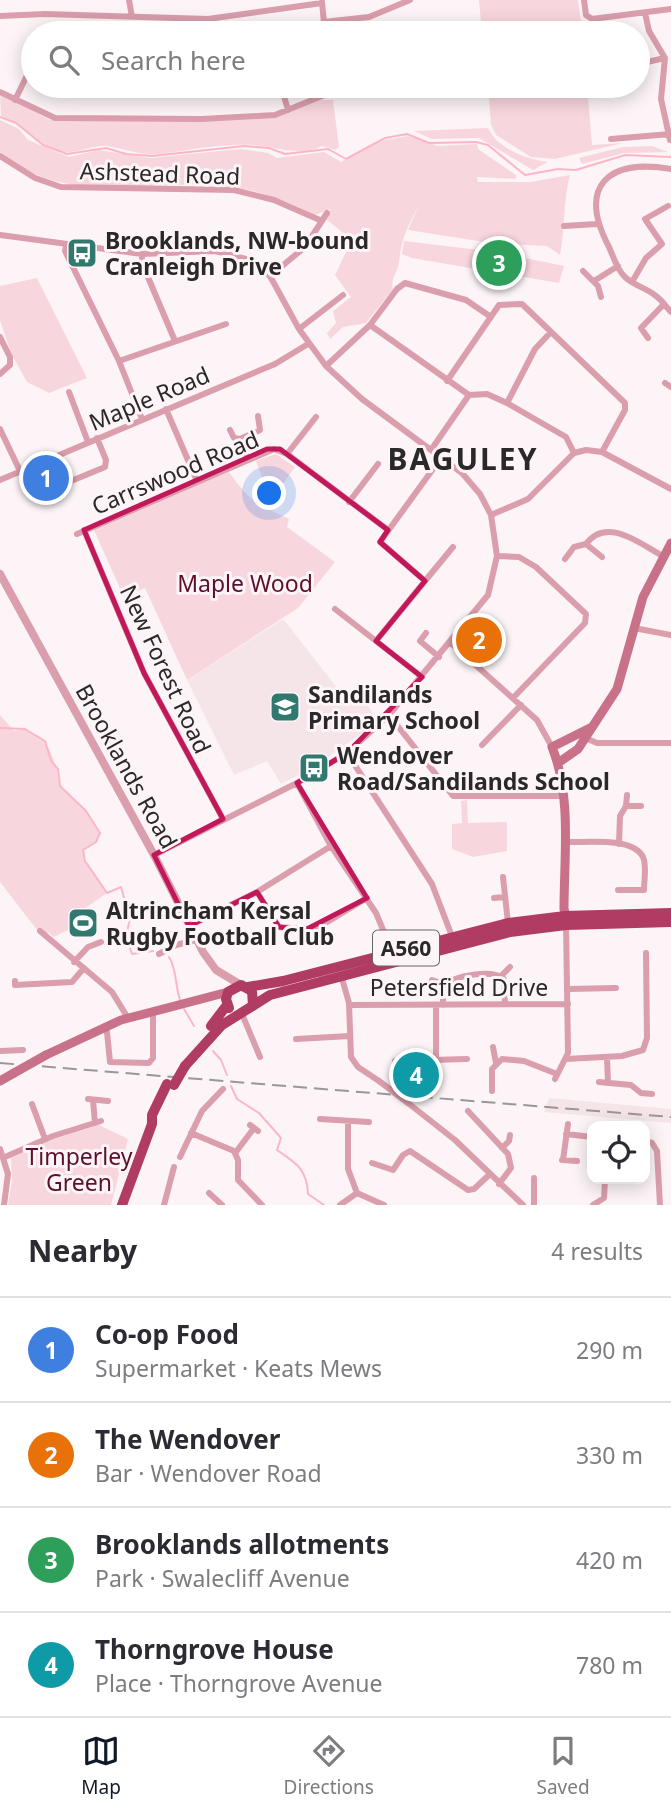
<!DOCTYPE html>
<meta charset="utf-8">
<style>
body{margin:0;font-family:"Noto Sans",sans-serif;background:#f2f2f3;color:#2b2b33}
.controls{position:absolute;right:21px;bottom:21px;display:grid;overflow:hidden;border-radius:14px;box-shadow:0 4px 18px #0003}
.controls button{width:63px;height:63px;display:grid;place-items:center;padding:0;border:0;border-bottom:2px solid #e1e1e2;background:#fff;color:#2b2b33;font:35px sans-serif}
.you{position:absolute;left:270px;top:494px;width:24px;height:24px;margin:-18px;border:5px solid #fff;border-radius:50%;background:#1a73e8;box-shadow:0 0 0 10px #1a73e833}
.badge{display:grid;place-items:center;width:46px;height:46px;border-radius:50%;background:#111827;color:#fff;font-size:23px;font-weight:700}
.pin{position:absolute;translate:-50% -50%;border:4px solid #fff;box-shadow:0 2px 7px #0006}
.list{margin:0;padding:0;list-style:none}
h2{display:flex;justify-content:space-between;align-items:center;height:91px;margin:0;padding:0 28px;font-size:30px}
h2 small{font-size:23px;font-weight:400;color:#7c7c81}
.list li{display:grid;grid-template-columns:46px 1fr auto;gap:21px;align-items:center;box-sizing:border-box;height:105px;padding:0 28px;border-top:2px solid #e1e1e2}
.list b{display:block;font-size:26px;white-space:nowrap}
.list p{margin:0;font-size:23px;white-space:nowrap;color:#7c7c81}
.list em{font-size:23px;font-style:normal;color:#7c7c81}
.icon{flex:none;width:38px;height:38px;fill:none;stroke:currentColor;stroke-width:2;stroke-linecap:round;stroke-linejoin:round}
.map{position:relative;flex:none;width:671px;height:1205px;overflow:hidden}
.search{position:absolute;background:#fff;box-shadow:0 4px 18px #0003;left:21px;right:21px;top:21px;height:77px;display:flex;align-items:center;gap:18px;box-sizing:border-box;padding:0 24px;border-radius:38px;color:#7c7c81;font-size:26px}
.sheet{height:511px;background:#fff}
nav{display:flex;justify-content:space-around;align-items:center;box-sizing:border-box;height:98px;border-top:2px solid #e1e1e2;background:#fff;font-size:19px;color:#7c7c81}
nav a{display:grid;justify-items:center;gap:4px}
nav .on{color:#111827}
.map>svg:first-child{display:block}
</style>
<div class="map">
<svg width="671" height="1205" viewBox="0 0 671 1205">
<rect width="100%" height="100%" fill="#fcf4f6"/>
<path fill="#f5e5e8" d="M283 619 342 694 356 690 379 721 314 767 281 784 267 761 234 775 187 680Z
M549 1098 671 1109V1123L544 1112Z"/>
<path fill="#f8d6dd" d="M479 0H578L581 22 482 33Z
M488 86H587L592 145 623 143 555 159 531 157 496 135 491 125Z
M0 94 50 120 219 121 277 116 321 100H333L339 147 336 150 322 146C299 157 278 147 254 145 223 143 190 150 159 154 140 156 124 148 106 146 92 145 78 153 64 152 39 149 24 124 1 116Z
M0 120 19 129 28 140 69 157 99 150 150 158 240 149 268 153 277 158 324 152 341 162 381 141 408 136 438 146 477 144 478 149 516 175V179L477 177 478 182H531L570 175C563 202 565 228 560 255L547 246 491 243 408 230 419 205C407 228 402 237 399 262 398 272 390 279 393 289L366 323 343 327 330 339 327 333 336 323 333 311 351 297 335 275 352 240 327 220 330 209 315 215C293 204 269 194 244 189 162 172 70 213 0 152Z
M488 128C498 149 526 159 548 162L533 170 479 138 432 139 414 131Z
M652 146 668 152 624 153 582 164 579 158 623 147Z
M404 241 496 252 564 266 559 283 412 258 402 254Z
M37 278 87 378 49 393 27 382 11 353 0 320V286Z
M276 454 295 467 277 492 264 482 256 461Z
M229 472C250 502 257 504 289 519L287 527 335 562 298 608 187 680 145 588 124 597 93 528Z
M0 715 14 731 25 729C30 732 41 737 45 742 52 751 59 775 60 786L86 811 100 833 96 842 83 851 85 861 107 893 74 916 77 925 54 937 49 933 41 935 0 882Z
M467 800 468 823 507 822V851L473 857 452 849V824L462 823 461 801Z
M99 1125 128 1139 111 1205H8L12 1181 11 1158 54 1139Z"/>
<g fill="none" stroke-linecap="round" stroke-linejoin="round">
<path stroke="#fdb6c7" stroke-width="2" d="M0 117 16 123 43 145 67 154 106 148 126 154 152 156 244 146 269 148 285 154 328 149 346 159 385 138 407 134 429 143 476 142 488 145 525 175 558 169 576 170 625 155 671 157
M0 728 25 729 45 741 51 761 58 769 60 786 86 811 100 833 96 842 83 850 85 861 107 893 121 887 130 919 126 936 132 954 153 951
M169 957C177 969 175 986 180 1000
M184 1009 194 1026
M213 1051 221 1060 227 1075
M231 1086 237 1099 259 1113 281 1138 277 1150C296 1163 307 1169 308 1194L324 1205"/>
<path stroke="#da9eac" stroke-width="6" d="M129 0 132 17
M584 0 586 15 592 19 671 9
M322 2 325 33
M645 13 649 31 665 58 661 99 670 140
M0 16 45 14 208 19 322 3
M324 22 369 17 410 0
M638 64 665 58
M281 86 288 110
M390 86 426 92 480 89
M612 86 613 90
M328 89 363 86
M0 92 55 118 202 119 275 115 327 94 328 89
M15 100 33 63
M611 139 670 134
M0 156 35 178 61 187 234 190 274 200 322 221
M671 169C608 158 577 186 609 247 613 256 617 269 624 276 632 285 647 288 656 296 662 300 666 307 671 312
M564 226 597 224
M0 235 142 254 215 251 246 259 270 276 299 329 326 366 362 399 462 473 480 494 491 515 497 556 488 595 389 715 347 753 297 783 154 855
M66 246 65 251 119 361 142 419
M142 254V263L175 341
M583 271 598 286 601 297
M270 276 305 247 327 213
M594 281 618 266
M632 282 646 258 662 244 645 219 668 206
M370 325 469 395
M299 329 343 295
M0 337 10 357V365L0 374
M648 338 641 328 664 304
M119 361 226 324
M326 366 370 325 397 289 405 283 466 300 491 317
M447 381 499 305 522 304 625 403V410L602 452
M665 383 671 387
M69 392 88 442
M507 403 535 349 550 333
M166 409 197 481
M0 429 20 471
M230 430 234 438 240 439 247 458
M240 439 260 430 258 416
M431 450 469 395 487 394 507 403 566 437 574 453
M287 454 316 417
M0 480 275 364 308 344
M59 486 105 467 106 460 97 438
M349 502 378 464
M491 515 528 499 574 453 586 450 602 452 671 489
M84 530 144 673 223 819
M77 534 274 449 287 454 388 530
M586 544C607 516 640 544 663 556
M497 556 519 557 536 567 586 614 585 623 513 698
M565 559 574 547 586 544 602 557
M425 581 453 547
M335 609 376 641
M634 628 671 635
M426 633 420 641 439 657
M451 643 537 720 552 747
M422 677 376 641 425 581 380 542 441 458
M389 715 453 796H564
M583 737 597 743H671
M482 745 521 705
M347 753 432 884 453 939
M297 783 331 846 376 913 384 932
M626 806H641
M565 842C585 843 632 836 643 857 647 866 644 880 644 890H618
M619 844 620 816 626 806 627 795
M503 877 508 923
M257 892 279 927 314 930 367 898
M494 898 505 897
M189 926 257 892 331 846
M40 931 112 992 128 1018
M159 954 176 945 196 940
M74 962 88 947 101 942
M341 975 349 1003 351 1057 358 1067 379 1081
M501 976 510 967
M432 980 444 984
M15 981V985L72 982 84 968
M568 989 616 988
M349 1005 568 1004
M443 1005V986C455 975 492 969 504 979L505 1004
M242 1014 260 1057
M107 1032 110 1062 149 1063 153 1058V1012
M296 1039 350 1036
M493 1047 496 1063
M0 1051 23 1050
M607 1057 608 1083
M566 1059 622 1056 643 1050 647 1038 646 953
M436 1060V1005
M395 1061 467 1059
M555 1079 568 1053 566 922
M599 1082 631 1085 641 1093 652 1094
M492 1091V1069L502 1059 524 1061 557 1074
M88 1099 108 1101
M93 1100 95 1123
M408 1103 455 1140 523 1205
M32 1104 45 1139
M468 1111 508 1154 511 1168 499 1184
M320 1119 369 1122
M348 1121V1169L357 1193
M250 1125 258 1131
M191 1133 234 1151 238 1160V1180L262 1205
M566 1134 592 1137
M645 1141 652 1143 657 1151 660 1205
M502 1148 509 1141 510 1135
M0 1149 8 1174 4 1205
M236 1152 254 1128
M5 1157 53 1136 101 1121
M180 1157 202 1111 223 1089
M562 1160 577 1161
M563 1160 568 1124
M372 1163 393 1170 403 1155 410 1151 468 1190 474 1189 490 1174
M534 1178V1205
M209 1193 222 1205
M164 1205 174 1167
M340 1205 357 1193 384 1205
M593 1205 604 1198 605 1179"/>
<path stroke="#da9eac" stroke-width="8" d="M0 574 154 855 203 952 216 970 241 985"/>
<path stroke="#c87188" stroke-width="9" d="M558 763 578 749 617 689 643 597 671 543
M567 920 564 909C564 856 572 797 552 747L592 727
M46 1055 121 1020 228 992
M0 1081 14 1073"/>
<path stroke="#b03c64" stroke-width="10" d="M248 987 283 981 508 923 565 916 671 913
M229 1008 226 999 228 992 241 985 252 991 253 1006
M211 1026 227 1005
M185 1066 222 1025 270 995 510 932 566 925 671 922
M122 1205 152 1124V1115L167 1084"/>
<path stroke="#9b9697" stroke-width="2" stroke-dasharray="14 7" stroke-linecap="butt" d="M0 1063 671 1117"/>
<path stroke="#da9eac" stroke-width="6" d="M379 1081 408 1103"/>
<path stroke="#c87188" stroke-width="9" d="M14 1073 46 1055"/>
<path stroke="#b03c64" stroke-width="10" d="M174 1085 185 1066"/>
</g>
<path fill="none" stroke="#c2185b" stroke-width="5" stroke-linejoin="round" d="M267 449H280L388 530 380 542 425 581 376 641 422 677 347 753 297 783 367 898 305 930 279 927 257 892 189 926 154 855 223 819 144 673 84 530Z"/>
<defs>
<g id="bus-square" transform="scale(1.575)"><rect x="-9" y="-9" width="18" height="18" rx="4" fill="#31786e" stroke="#fcf4f6"/><path d="M-5-6H5V4H4V6H2V4H-2V6H-4V4H-5ZM-3.5-4V0h7V-4ZM-3.5 1.2v1.5H-2V1.2ZM2 1.2v1.5H3.5V1.2Z" fill="#fff"/></g>
<g id="school-square" transform="scale(1.575)"><rect x="-9" y="-9" width="18" height="18" rx="4" fill="#31786e" stroke="#fcf4f6"/><path d="M0-5L7-2L0 1L-7-2ZM-4 1L0 2.5L4 1V4Q0 6-4 4Z" fill="#fff"/></g>
<g id="stadium-square" transform="scale(1.575)"><rect x="-9" y="-9" width="18" height="18" rx="4" fill="#31786e" stroke="#fcf4f6"/><path d="M0-5a6.5 5 0 1 0 0 10a6.5 5 0 1 0 0-10ZM-3.5-1.8h7v3.6h-7Z" fill="#fff"/></g>
</defs>
<g fill-rule="evenodd">
<use href="#bus-square" x="82" y="253"/>
<use href="#school-square" x="285" y="707"/>
<use href="#bus-square" x="314" y="768"/>
<use href="#stadium-square" x="83" y="923"/>
</g>
<g text-anchor="middle" dominant-baseline="central" stroke-width="6" stroke-linejoin="round" paint-order="stroke">
<rect fill="#fcf4f6" stroke="#696566" stroke-width="2" x="373" y="930.5" width="66" height="35" rx="5"/>
<g font-size="21" font-weight="bold" fill="#2a2828">
<text x="406" y="948">A560</text>
</g>
<g font-size="23" fill="#2a2828" stroke="#fcf4f6">
<text transform="translate(160 173) rotate(2)">Ashstead Road</text>
<text transform="translate(149 398) rotate(-23)">Maple Road</text>
<text transform="translate(175 472) rotate(-23)">Carrswood Road</text>
<text transform="translate(166 669) rotate(65)">New Forest Road</text>
<text transform="translate(127 766) rotate(61)">Brooklands Road</text>
<text x="459" y="987">Petersfield Drive</text>
</g>
<g font-size="23" font-weight="bold" fill="#2a2828" stroke="#fcf4f6" text-anchor="start">
<text x="105" y="240">Brooklands, NW-bound<tspan x="105" dy="26">Cranleigh Drive</tspan></text>
<text x="308" y="694">Sandilands<tspan x="308" dy="26">Primary School</tspan></text>
<text x="337" y="755">Wendover<tspan x="337" dy="26">Road/Sandilands School</tspan></text>
<text x="106" y="910">Altrincham Kersal<tspan x="106" dy="26">Rugby Football Club</tspan></text>
</g>
<g font-size="23" fill="#5b112d" stroke="#fcf4f6">
<text x="245" y="583">Maple Wood</text>
<text x="79" y="1156">Timperley<tspan x="79" dy="26">Green</tspan></text>
</g>
<g font-size="30" font-weight="bold" letter-spacing="2" fill="#2a2828" stroke="#fcf4f6">
<text x="463" y="458">BAGULEY</text>
</g>
</g>
</svg>
<div class="controls">
<button><svg class="icon" aria-label="locate" viewBox="0 0 24 24"><circle cx="12" cy="12" r="6"/><path d="M12 2v4M12 18v4M2 12h4M18 12h4"/></svg></button>
</div>
<div class="you"></div>
<div class="pin badge" style="left:46px;top:478px;background:#3f7fe0">1</div>
<div class="pin badge" style="left:479px;top:640px;background:#e8710a">2</div>
<div class="pin badge" style="left:499px;top:263px;background:#2e9e5b">3</div>
<div class="pin badge" style="left:416px;top:1075px;background:#0f9aa8">4</div>
<div class="search"><svg class="icon" aria-label="search" viewBox="0 0 24 24"><circle cx="10" cy="10" r="6"/><path d="M15 15l6 6"/></svg>Search here</div>
</div>
<section class="sheet">
<h2>Nearby<small>4 results</small></h2>
<ul class="list">
<li><span class="badge" style="background:#3f7fe0">1</span><div><b>Co-op Food</b><p>Supermarket · Keats Mews</p></div><em>290 m</em></li>
<li><span class="badge" style="background:#e8710a">2</span><div><b>The Wendover</b><p>Bar · Wendover Road</p></div><em>330 m</em></li>
<li><span class="badge" style="background:#2e9e5b">3</span><div><b>Brooklands allotments</b><p>Park · Swalecliff Avenue</p></div><em>420 m</em></li>
<li><span class="badge" style="background:#0f9aa8">4</span><div><b>Thorngrove House</b><p>Place · Thorngrove Avenue</p></div><em>780 m</em></li>
</ul>
</section>
<nav>
<a class="on"><svg class="icon" aria-label="map" viewBox="0 0 24 24"><path d="M3 6l6-2 6 2 6-2v14l-6 2-6-2-6 2zM9 4v14M15 6v14"/></svg>Map</a>
<a><svg class="icon" aria-label="directions" viewBox="0 0 24 24"><path d="M12 3l9 9-9 9-9-9zM9 14v-3h6M13 9l2 2-2 2"/></svg>Directions</a>
<a><svg class="icon" aria-label="saved" viewBox="0 0 24 24"><path d="M7 4h10v16l-5-4-5 4z"/></svg>Saved</a>
</nav>
